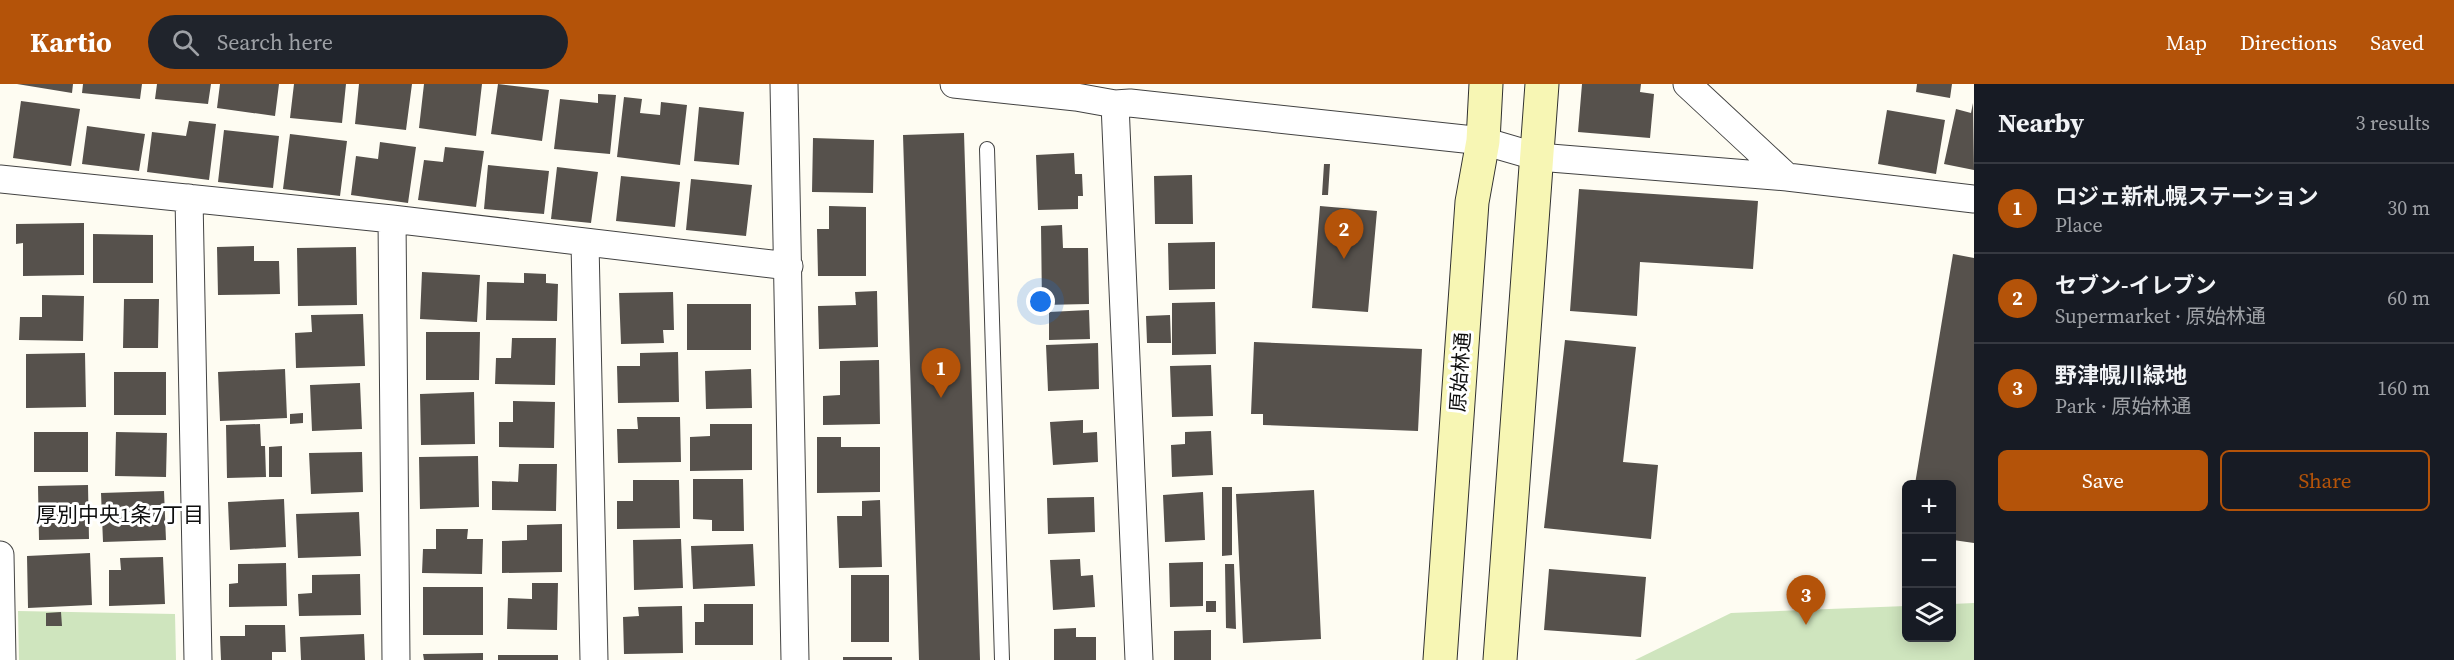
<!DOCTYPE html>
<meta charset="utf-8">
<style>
body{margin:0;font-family:"Source Serif 4","Noto Sans JP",serif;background:#20242c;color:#f1f3f6}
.controls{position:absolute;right:18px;bottom:18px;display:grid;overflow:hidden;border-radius:9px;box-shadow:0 3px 15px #0003}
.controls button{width:54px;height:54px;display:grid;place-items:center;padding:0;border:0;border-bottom:2px solid #363941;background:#171b24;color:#f1f3f6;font:30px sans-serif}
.you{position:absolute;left:1041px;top:218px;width:21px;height:21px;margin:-15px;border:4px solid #fff;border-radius:50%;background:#1a73e8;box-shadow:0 0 0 9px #1a73e833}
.badge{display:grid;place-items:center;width:39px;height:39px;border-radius:50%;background:#b45309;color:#fff;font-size:20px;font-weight:700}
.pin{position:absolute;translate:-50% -50px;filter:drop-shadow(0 2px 3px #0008)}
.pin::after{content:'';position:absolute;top:32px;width:21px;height:18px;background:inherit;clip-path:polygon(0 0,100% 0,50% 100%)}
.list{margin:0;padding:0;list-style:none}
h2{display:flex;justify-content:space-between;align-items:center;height:78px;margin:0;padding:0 24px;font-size:26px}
h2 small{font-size:20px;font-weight:400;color:#9ea1a6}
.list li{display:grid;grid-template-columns:39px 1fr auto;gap:18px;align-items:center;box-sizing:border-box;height:90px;padding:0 24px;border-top:2px solid #363941}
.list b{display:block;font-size:22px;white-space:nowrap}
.list p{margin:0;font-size:20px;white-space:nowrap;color:#9ea1a6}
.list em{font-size:20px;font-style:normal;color:#9ea1a6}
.actions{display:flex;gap:12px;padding:18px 24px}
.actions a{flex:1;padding:14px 0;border:2px solid #b45309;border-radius:9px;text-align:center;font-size:21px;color:#b45309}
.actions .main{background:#b45309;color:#fff}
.icon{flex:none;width:33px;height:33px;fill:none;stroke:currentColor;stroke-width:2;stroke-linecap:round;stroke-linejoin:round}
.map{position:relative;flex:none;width:1974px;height:576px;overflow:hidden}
header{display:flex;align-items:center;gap:36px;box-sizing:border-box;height:84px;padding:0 30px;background:#b45309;color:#fff}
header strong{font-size:28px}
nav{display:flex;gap:33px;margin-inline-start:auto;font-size:21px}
.search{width:420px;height:54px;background:#20242c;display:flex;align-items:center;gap:15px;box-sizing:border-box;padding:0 21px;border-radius:33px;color:#9ea1a6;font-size:22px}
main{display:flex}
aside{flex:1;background:#171b24}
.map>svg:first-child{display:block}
</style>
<header>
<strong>Kartio</strong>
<div class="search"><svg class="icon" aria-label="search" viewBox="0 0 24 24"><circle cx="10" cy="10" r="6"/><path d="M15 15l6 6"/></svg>Search here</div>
<nav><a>Map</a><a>Directions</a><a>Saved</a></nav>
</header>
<main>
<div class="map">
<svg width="1974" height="576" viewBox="0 0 1974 576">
<rect width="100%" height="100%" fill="#fefcf2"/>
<path fill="#cfe5be" d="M1974 519V576H1635L1731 529 1906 522V554H1952V520Z
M18 527 175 530 176 576H19Z"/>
<path fill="#56514c" d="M17 0H73L72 9Z
M83 0H142L140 15 82 9Z
M157 0H211L208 20 155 15Z
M220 0H279L275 32 217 24Z
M294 0H346L342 39 290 34Z
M359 0H412L406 46 355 40Z
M424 0H482L476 52 419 44Z
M498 0 549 6 542 57 491 50Z
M1582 0H1641L1640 8 1654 10 1650 54 1578 48Z
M1917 0H1952L1950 14 1916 8Z
M598 10 616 11 610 70 554 65 560 15 598 19Z
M624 13 642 15 640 29 660 31 661 18 687 21 680 81 617 73Z
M21 17 80 25 71 82 13 74Z
M1973 19 1974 86 1944 80 1956 25 1971 29Z
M699 23 744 28 739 81 694 77Z
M1887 26 1945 36 1936 90 1878 80Z
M189 37 216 40 209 96 147 88 152 48 186 52Z
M87 42 145 50 139 87 82 80Z
M224 46 279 52 273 104 218 98Z
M964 49 980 576H919L903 51Z
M290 50 347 57 340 112 283 105Z
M813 54 874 56 873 109 812 108Z
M380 58 416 63 408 119 351 111 356 72 378 75Z
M445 63 484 67 476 123 418 116 424 76 443 78Z
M1074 69 1075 90H1082L1083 112H1078V125L1038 126 1036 71Z
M1324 80H1330L1328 111H1322Z
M488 81 549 87 544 130 484 125Z
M557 83 598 88 591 139 551 135Z
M1192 91 1193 140H1155L1154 92Z
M621 92 680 98 675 143 616 137Z
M691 95 752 101 746 152 686 146Z
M1579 105 1758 117 1753 185 1640 178 1637 232 1570 227Z
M829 122 866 123V192H818L817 145H829Z
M1320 122 1377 127 1368 228 1312 224Z
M84 139V191L23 192V159L16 160V140Z
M1062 141 1063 164H1088L1089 220 1042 221 1041 142Z
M93 150 153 151V199H93Z
M1215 158V205L1169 206 1168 159Z
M254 162V177H279L280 210 218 211 217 163Z
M356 163 357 221 298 222 297 164Z
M1953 170 1974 174V459L1953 456 1956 443H1952V400H1915Z
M422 188 480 191 477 238 420 235Z
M524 189 546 190V199L558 200 557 237 486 236 487 198 524 199Z
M877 207 878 263 819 265 818 222 856 221 855 208Z
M673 208 674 246H663L664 259 621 260 619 209Z
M42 211 84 212 83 257 19 256 20 233H42Z
M124 215H159L158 264H123Z
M1215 218 1216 270 1172 271V219Z
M687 220H751V266H687Z
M1089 226 1090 255 1049 256V228Z
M363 230 365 282 296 284 295 249 312 248 311 231Z
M1170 231 1171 259H1147L1146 232Z
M426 248H480L479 296H426Z
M512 254H556L555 301 495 300 496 274H511Z
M1565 256 1636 263 1623 378 1658 381 1651 455 1544 444Z
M1254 258 1422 265 1418 347 1263 341V330H1251Z
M1098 259 1099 305 1048 307 1046 261Z
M678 268 679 318 618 319 617 282H640V269Z
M85 269 86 323 26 324V270Z
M879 276 880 340 823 341V312L840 311V277Z
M1211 281 1213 332 1172 333 1170 282Z
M285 285 287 334 220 337 218 288Z
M751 285 752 324 706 325 705 287Z
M114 288H166V331H114Z
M360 299 362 345 312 347 310 301Z
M474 308 475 360 421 361 420 310Z
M513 317 555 318 554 364 499 363V338H513Z
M303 329V339L290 340V330Z
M637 333H680L681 378 618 379 617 345H638Z
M1083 336V349L1097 348 1098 378 1053 381 1050 338Z
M260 340 261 362H265L266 393 227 394 226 341Z
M710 340H752V386L690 387V353L710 352Z
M1211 347 1213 391 1172 393 1171 361 1185 360V348Z
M34 348H88V388H34Z
M116 348 167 349 166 393 115 392Z
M817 353H841V363H880V408L817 409Z
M282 362V393H269V363Z
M362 368 363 408 311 410 309 369Z
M478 372 479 423 420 425 419 373Z
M519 380H557L556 427 492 426V397L518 398Z
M693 395H743L744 447H712V436L693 435Z
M633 396H679L680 444 617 445V417H633Z
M88 401 89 455 39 456 38 402Z
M1222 403H1232V471L1222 472Z
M1314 406 1321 555 1243 559 1236 410Z
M164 407 166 456 103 458 101 409Z
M1203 408 1205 456 1165 458 1163 411Z
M1094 413 1095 448 1048 450 1047 414Z
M284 415 286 463 230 466 228 418Z
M880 416 882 483 839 484 837 432H862V417Z
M359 428 361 472 298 474 296 430Z
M562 440V488L502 489V457L527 456V441Z
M436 445H468L467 455H483L482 490 422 489 423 465H436Z
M681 455 683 504 634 506 633 456Z
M753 460 755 502 693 505 691 462Z
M90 469 92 521 28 524 27 472Z
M163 473 165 520 109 522V486H121L120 474Z
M1080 475 1081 492 1093 491 1095 523 1053 526 1050 476Z
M1203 478V522L1170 523 1169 479Z
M286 479 287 522 229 523V500L238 499V480Z
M1225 480H1234L1236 545 1226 544Z
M1549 485 1646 493 1641 553 1544 546Z
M360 490 361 531 299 532 298 510 312 509V491Z
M851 491H889V558H851Z
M532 499H558L557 546 507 545 508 514 532 515Z
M423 503H483V551H423Z
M1206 517H1216V528H1206Z
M704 520H753V561H695V538H704Z
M682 522 683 569 624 570 623 533 639 532 638 523Z
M61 528 62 542H46V529Z
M245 541H285L286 568H272V576H221L220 552H245Z
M1076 544V553H1096V576H1054V545Z
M1211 546V576H1174V547Z
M364 550 365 576H301L300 553Z
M483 569V576H424L423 570Z
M498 571H558V576H498Z
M843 573H892V576H843Z"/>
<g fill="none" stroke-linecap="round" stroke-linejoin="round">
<g stroke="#424242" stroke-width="16">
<path id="lane" d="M987 65 1002 576"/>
</g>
<g stroke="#424242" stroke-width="29">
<path id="street" d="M784 0 795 576
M954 0 1076 13 1115 20 1130 19 1483 57 1538 73 1787 93 1974 115
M1687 0 1787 93
M1115 20 1139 576
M0 95 392 135 789 182
M189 114 198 576
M392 135 396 576
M585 159 594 576
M0 471 2 576"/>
</g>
<g stroke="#313131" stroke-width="35">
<path id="secondary" d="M1440 576 1472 118 1483 57 1486 0
M1500 576 1542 0"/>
</g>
<use href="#lane" stroke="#fff" stroke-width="14"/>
<use href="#street" stroke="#fff" stroke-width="27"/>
<use href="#secondary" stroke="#f7f6b4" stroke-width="33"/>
</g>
<g text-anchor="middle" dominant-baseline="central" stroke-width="6" stroke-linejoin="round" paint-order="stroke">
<g font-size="20" fill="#0f0f0f" stroke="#fff">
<text transform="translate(1460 288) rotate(-86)">原始林通</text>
</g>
<g font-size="21" fill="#0f0f0f" stroke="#fff">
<text x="120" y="430">厚別中央1条7丁目</text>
</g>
</g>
</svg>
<div class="controls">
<button>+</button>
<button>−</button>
<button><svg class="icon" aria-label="layers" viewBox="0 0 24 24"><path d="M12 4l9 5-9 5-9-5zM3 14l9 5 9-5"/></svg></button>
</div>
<div class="you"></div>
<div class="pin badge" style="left:941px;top:314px">1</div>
<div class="pin badge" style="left:1344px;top:175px">2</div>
<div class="pin badge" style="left:1806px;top:541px">3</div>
</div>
<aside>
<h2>Nearby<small>3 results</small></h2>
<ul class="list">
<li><span class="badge">1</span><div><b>ロジェ新札幌ステーション</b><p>Place</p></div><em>30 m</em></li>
<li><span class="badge">2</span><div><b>セブン-イレブン</b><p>Supermarket · 原始林通</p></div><em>60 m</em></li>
<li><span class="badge">3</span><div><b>野津幌川緑地</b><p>Park · 原始林通</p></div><em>160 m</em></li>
</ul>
<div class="actions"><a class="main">Save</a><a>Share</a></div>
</aside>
</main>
